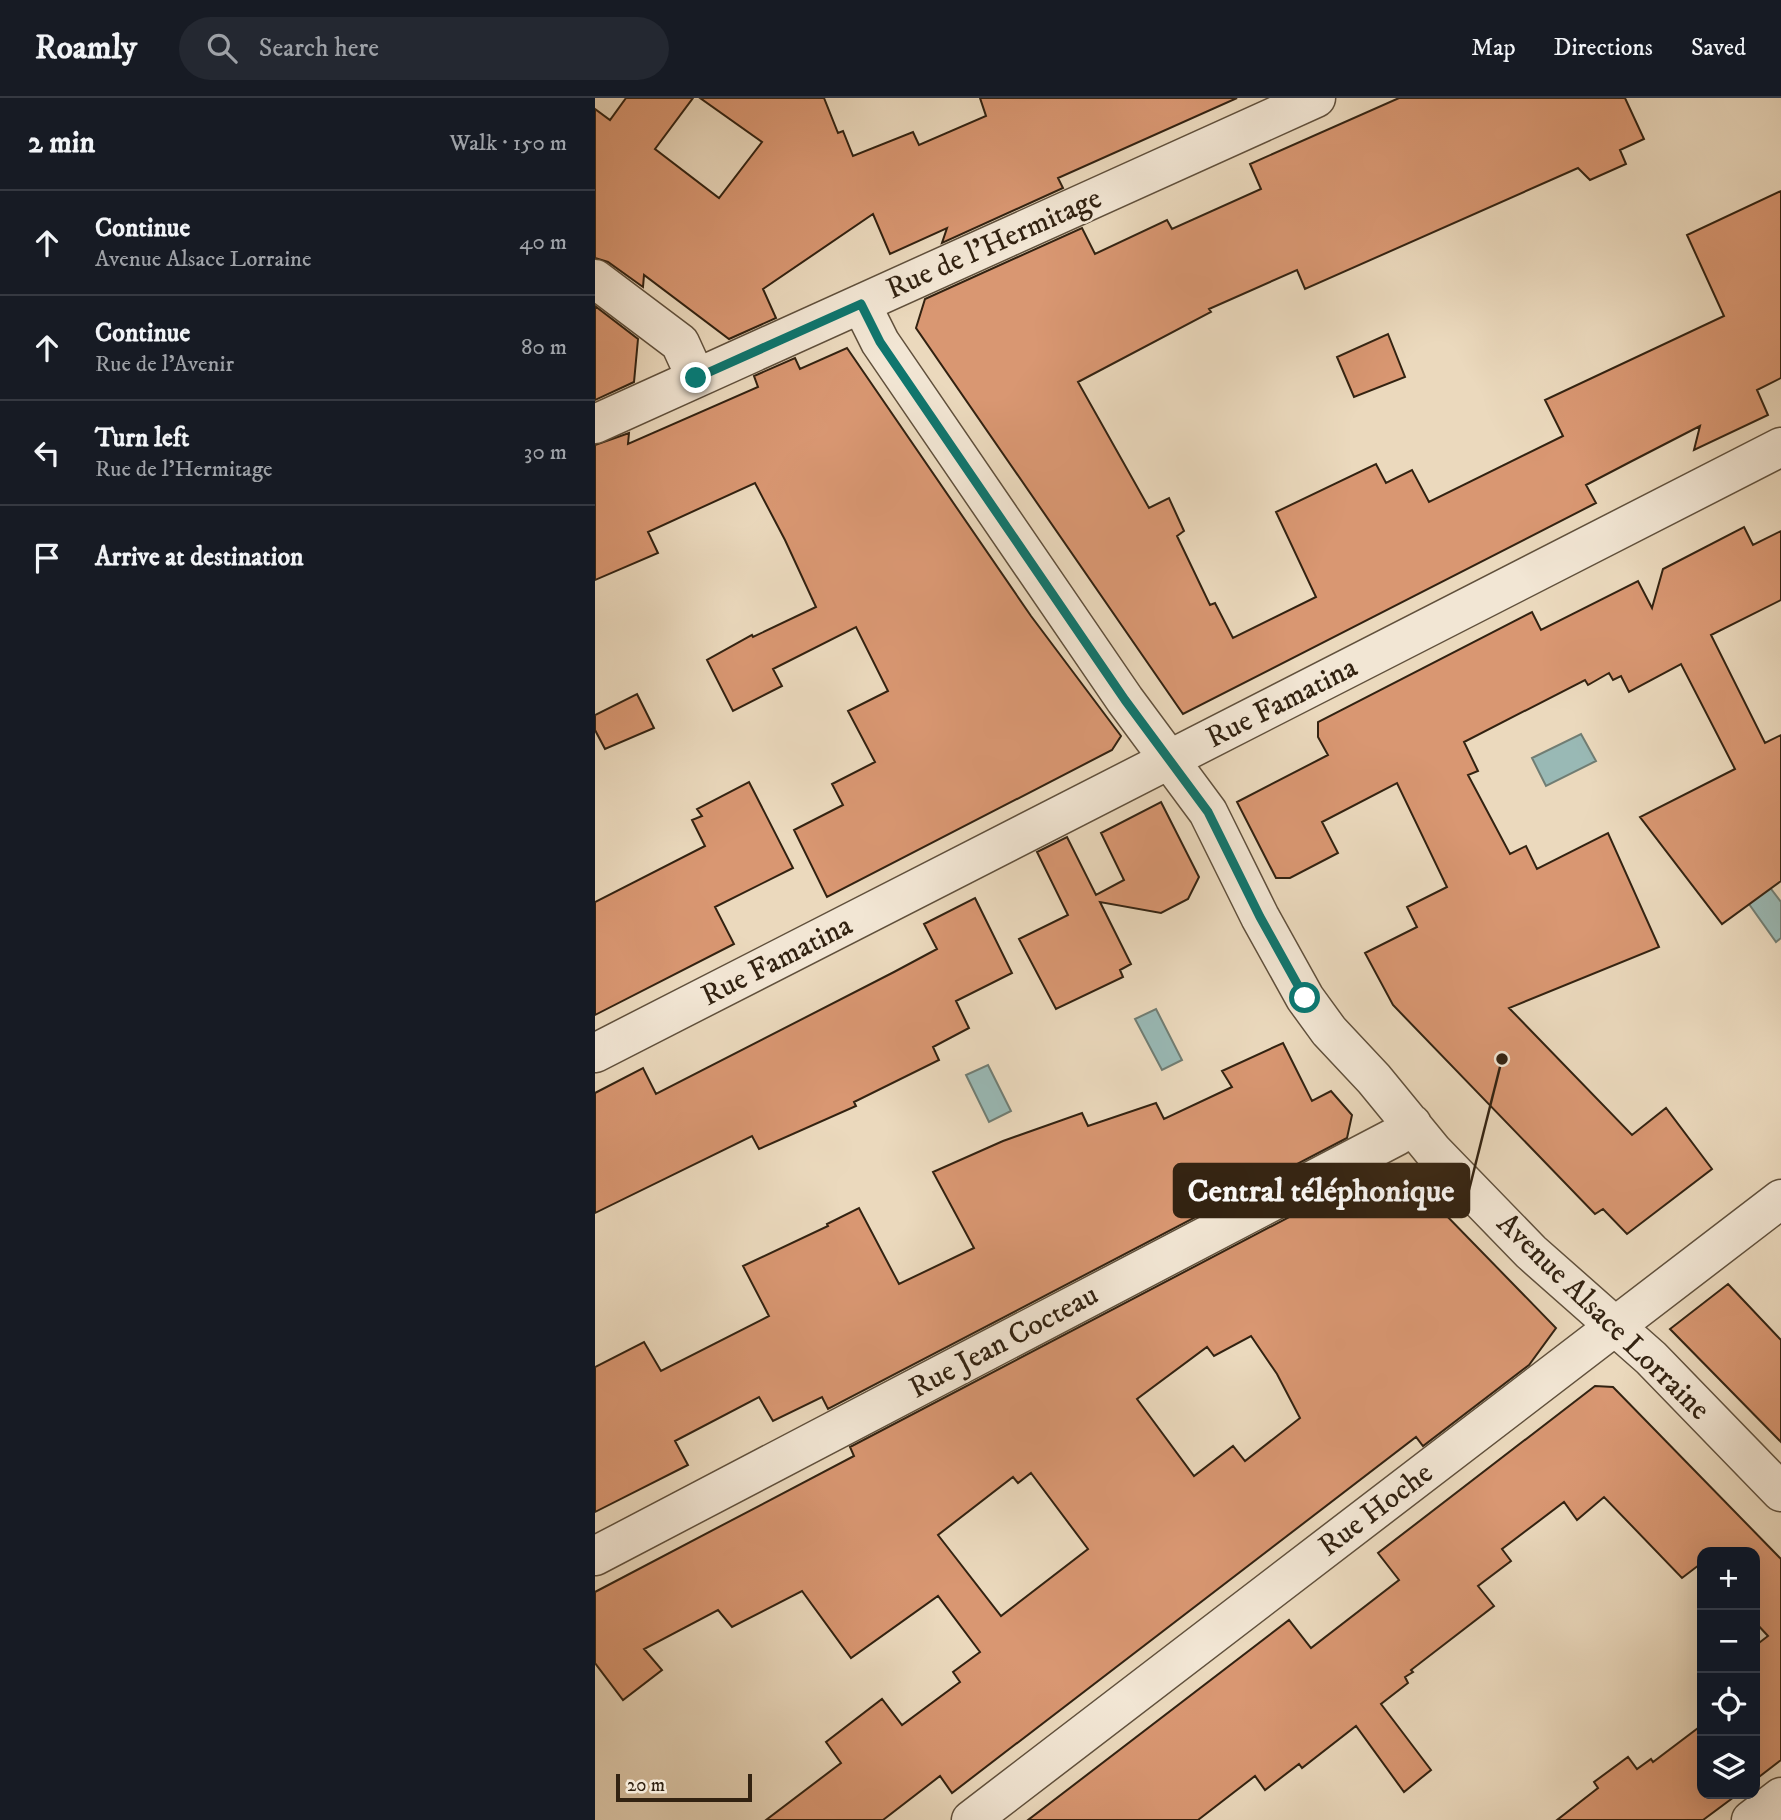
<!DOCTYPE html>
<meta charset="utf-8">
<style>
body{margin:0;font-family:"IM FELL DW Pica",serif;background:#242831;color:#f1f3f6}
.controls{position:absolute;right:21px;bottom:21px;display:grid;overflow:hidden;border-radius:14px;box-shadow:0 7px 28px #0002}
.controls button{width:63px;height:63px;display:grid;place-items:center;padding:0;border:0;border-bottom:2px solid #363941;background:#171b24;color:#f1f3f6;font:35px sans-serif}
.scale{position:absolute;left:21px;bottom:18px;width:136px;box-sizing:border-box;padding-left:7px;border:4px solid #322211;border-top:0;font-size:19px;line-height:24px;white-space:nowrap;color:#322211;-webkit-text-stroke:5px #f2e6d4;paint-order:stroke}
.stop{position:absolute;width:21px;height:21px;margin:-16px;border:5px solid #0f766e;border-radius:50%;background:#fff}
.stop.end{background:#0f766e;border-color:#fff;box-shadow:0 2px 7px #0008}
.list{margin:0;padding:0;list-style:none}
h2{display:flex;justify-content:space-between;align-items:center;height:91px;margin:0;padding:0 28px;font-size:30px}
h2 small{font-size:23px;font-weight:400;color:#9ea1a6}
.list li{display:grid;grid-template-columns:46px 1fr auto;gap:21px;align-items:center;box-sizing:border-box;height:105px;padding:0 28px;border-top:2px solid #363941}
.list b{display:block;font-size:26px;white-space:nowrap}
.list p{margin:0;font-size:23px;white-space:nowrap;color:#9ea1a6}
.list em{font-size:23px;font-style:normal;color:#9ea1a6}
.icon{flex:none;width:38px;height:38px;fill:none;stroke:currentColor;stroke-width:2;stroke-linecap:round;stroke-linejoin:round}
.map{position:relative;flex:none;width:1186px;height:1722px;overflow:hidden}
header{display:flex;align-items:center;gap:42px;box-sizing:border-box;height:98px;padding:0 35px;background:#171b24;border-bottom:2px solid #363941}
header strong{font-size:33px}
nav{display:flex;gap:38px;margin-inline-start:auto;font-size:24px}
.search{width:490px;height:63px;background:#242831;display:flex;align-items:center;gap:18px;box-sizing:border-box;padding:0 24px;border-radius:38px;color:#9ea1a6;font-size:26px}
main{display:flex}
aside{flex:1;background:#171b24}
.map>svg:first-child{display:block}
</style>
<header>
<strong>Roamly</strong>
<div class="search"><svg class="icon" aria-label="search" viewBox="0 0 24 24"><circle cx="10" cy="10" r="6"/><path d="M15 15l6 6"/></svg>Search here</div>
<nav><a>Map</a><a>Directions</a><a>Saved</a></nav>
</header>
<main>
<aside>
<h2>2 min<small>Walk · 150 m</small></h2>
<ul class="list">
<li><svg class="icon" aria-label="ahead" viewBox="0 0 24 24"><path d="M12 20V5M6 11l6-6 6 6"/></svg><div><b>Continue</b><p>Avenue Alsace Lorraine</p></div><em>40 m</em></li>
<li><svg class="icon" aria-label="ahead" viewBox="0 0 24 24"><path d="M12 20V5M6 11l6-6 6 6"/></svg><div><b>Continue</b><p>Rue de l'Avenir</p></div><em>80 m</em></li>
<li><svg class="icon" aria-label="left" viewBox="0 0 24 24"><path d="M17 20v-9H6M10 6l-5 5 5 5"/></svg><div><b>Turn left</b><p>Rue de l'Hermitage</p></div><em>30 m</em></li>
<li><svg class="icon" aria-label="arrive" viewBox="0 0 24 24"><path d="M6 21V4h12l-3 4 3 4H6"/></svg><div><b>Arrive at destination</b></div></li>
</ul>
</aside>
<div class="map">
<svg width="1186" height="1722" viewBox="0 0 1186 1722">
<rect width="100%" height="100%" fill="#ebd9bd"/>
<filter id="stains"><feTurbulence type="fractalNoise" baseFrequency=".00286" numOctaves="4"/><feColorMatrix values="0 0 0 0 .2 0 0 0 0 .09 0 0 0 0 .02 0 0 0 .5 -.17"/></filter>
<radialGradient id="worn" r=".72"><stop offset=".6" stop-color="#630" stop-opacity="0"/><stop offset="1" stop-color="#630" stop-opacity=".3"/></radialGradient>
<path fill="#99b9b5" stroke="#707d73" stroke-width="2" d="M986 636 1001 663 951 688 937 660Z
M1170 783 1186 804V840L1181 844 1149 799Z
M561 911 587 962 567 972 540 921Z
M393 967 416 1013 394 1024 371 977Z"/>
<path fill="#d99772" stroke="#322211" stroke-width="2" fill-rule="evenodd" d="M31 0H98L60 51 124 100 167 44 105 0H229L243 35 248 33 258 58 318 34 324 47 391 18 385 0H642L463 80 468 90 347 145 352 130 295 156 278 116 168 191 181 220 134 241 49 177 48 189 13 164 0 160V11L15 22Z
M804 0H1030L1049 41 1025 52 1031 66 995 82 983 70 710 191 702 172 614 211 616 214 483 284 554 410 574 400 589 433 582 438 615 507 620 505 638 540 721 499 681 414 781 366 791 385 817 372 834 404 968 338 950 302 1129 218 1092 137 1186 93V280L1162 292 1173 317 1099 352 1105 328 1037 363 991 387 1001 405 588 616 321 230 330 201 487 130 500 156 572 122 577 131 666 91 655 66Z
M0 208 43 241 39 284 0 302Z
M793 236 810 279 759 299 742 259Z
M252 250 436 518 526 638 517 652 232 799 199 732 248 707 237 686 280 664 253 613 293 593 261 529 178 571 187 588 138 613 112 562 157 537 158 539 221 509 190 442 160 385 53 434 63 455 0 482V347L34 335 33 346 163 289 159 278 200 260 205 271Z
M1149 429 1158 447 1186 433V502L1116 537 1170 645 1186 637V783L1127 826 1045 719 1140 671 1086 566 1034 594 1026 578 1018 582 1014 575 993 587 990 582 869 644 883 673 873 677 915 756 931 748 942 771 1013 735 1064 849 914 910 1037 1037 1071 1010 1117 1071 1032 1136 1008 1111 1000 1116 798 907 770 855 822 829 812 809 852 789 802 685 727 724 743 755 695 780H681L642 704 733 657 723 639V624L937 514 946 532 1043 483 1057 510 1068 471Z
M42 596 59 630 10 651 0 632V617Z
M154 684 198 770 120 809 139 846 0 917V804L110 748 97 722 107 718 102 711Z
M566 704 604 779 593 801 566 815 505 804 536 866 525 872 528 879 461 911 424 841 473 817 442 754 472 739 501 797 529 782 506 735Z
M380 800 417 875 361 903 374 930 338 949 344 962 259 1004 261 1008 164 1051 157 1038 0 1115V995L48 970 61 996 299 874 342 851 329 826Z
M688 945 717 1003 736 993 757 1017 752 1040 233 1311 227 1299 178 1323 164 1299 80 1343 93 1367 0 1414V1269L49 1244 66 1273 174 1218 148 1168 233 1128 232 1126 264 1110 304 1186 379 1150 338 1074 408 1043 487 1015 493 1028 561 1005 569 1021 637 989 627 973Z
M807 1072 961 1230 934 1267 828 1348 821 1339 357 1695 345 1678 288 1722H171L246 1665 231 1644 287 1601 307 1627 365 1584 358 1574 385 1554 343 1498 256 1560 207 1493 137 1529 123 1512 49 1551 67 1572 28 1602 0 1565V1494L259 1358 255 1349 740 1095 735 1116ZM656 1238 682 1276 705 1320 650 1363 638 1348 599 1378 542 1301 612 1249 619 1258ZM436 1375 493 1451 406 1518 343 1437 418 1379 423 1385Z
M1133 1186 1186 1242V1344L1075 1231Z
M1000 1288 1018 1289 1186 1461V1662L1160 1682V1548L1173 1538 1160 1524V1454H1107V1470L1104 1467 1087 1480 1009 1399 982 1422 969 1404 907 1451 916 1463 883 1488 899 1508 816 1572 818 1574 810 1579 813 1585 786 1606 836 1672 809 1694 761 1628 707 1670 704 1666 670 1692 660 1678 603 1722H433L694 1522 716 1550 804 1482 783 1455Z
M1107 1627V1696H1143L1108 1722H962L1003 1690 999 1684 1033 1659 1042 1671 1056 1661 1058 1664Z"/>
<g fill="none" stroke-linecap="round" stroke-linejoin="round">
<g stroke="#60503c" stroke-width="41">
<path id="minor" d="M0 181 85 245 101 280
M266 206 285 244 530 602 613 714 665 819 710 900 734 933 779 981 838 1053 936 1154 1056 1260 1186 1394
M0 326 721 0
M0 955 1186 349
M0 1458 802 1038 817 1026
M376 1722 1186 1101
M1156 1722 1186 1699"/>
</g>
<use href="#minor" stroke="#f2e6d4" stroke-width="38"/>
</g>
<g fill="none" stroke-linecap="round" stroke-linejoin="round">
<path stroke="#0f766e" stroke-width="9" d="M101 280 266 206 285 244 530 602 613 714 665 819 710 900"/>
</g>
<g text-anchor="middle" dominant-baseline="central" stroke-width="5" stroke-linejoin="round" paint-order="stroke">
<g font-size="30" fill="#322211" stroke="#f2e6d4">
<text transform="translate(399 146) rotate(-24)">Rue de l'Hermitage</text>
<text transform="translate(687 605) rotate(-27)">Rue Famatina</text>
<text transform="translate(182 863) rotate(-27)">Rue Famatina</text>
<text transform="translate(1008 1219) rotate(44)">Avenue Alsace Lorraine</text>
<text transform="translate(409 1244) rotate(-28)">Rue Jean Cocteau</text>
<text transform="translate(781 1412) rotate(-37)">Rue Hoche</text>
</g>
</g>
<path fill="none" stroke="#322211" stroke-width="2.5" d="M907 961L874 1092"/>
<circle fill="#322211" stroke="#f2e6d4" stroke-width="2.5" cx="907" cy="961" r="7"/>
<rect fill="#322211" stroke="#322211" stroke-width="2.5" x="579" y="1066" width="295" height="53" rx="7"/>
<g font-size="32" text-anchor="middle" font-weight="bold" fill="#fff">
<text x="726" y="1103">Central téléphonique</text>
</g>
<rect width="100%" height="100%" filter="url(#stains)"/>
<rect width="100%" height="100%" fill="url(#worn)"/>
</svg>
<div class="controls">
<button>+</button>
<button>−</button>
<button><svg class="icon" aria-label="locate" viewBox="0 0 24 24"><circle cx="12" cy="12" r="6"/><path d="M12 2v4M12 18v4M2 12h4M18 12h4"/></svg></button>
<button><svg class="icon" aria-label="layers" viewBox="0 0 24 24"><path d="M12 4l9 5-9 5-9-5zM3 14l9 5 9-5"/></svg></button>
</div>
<div class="scale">20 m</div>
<div class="stop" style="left:710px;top:900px"></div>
<div class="stop end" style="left:101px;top:280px"></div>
</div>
</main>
